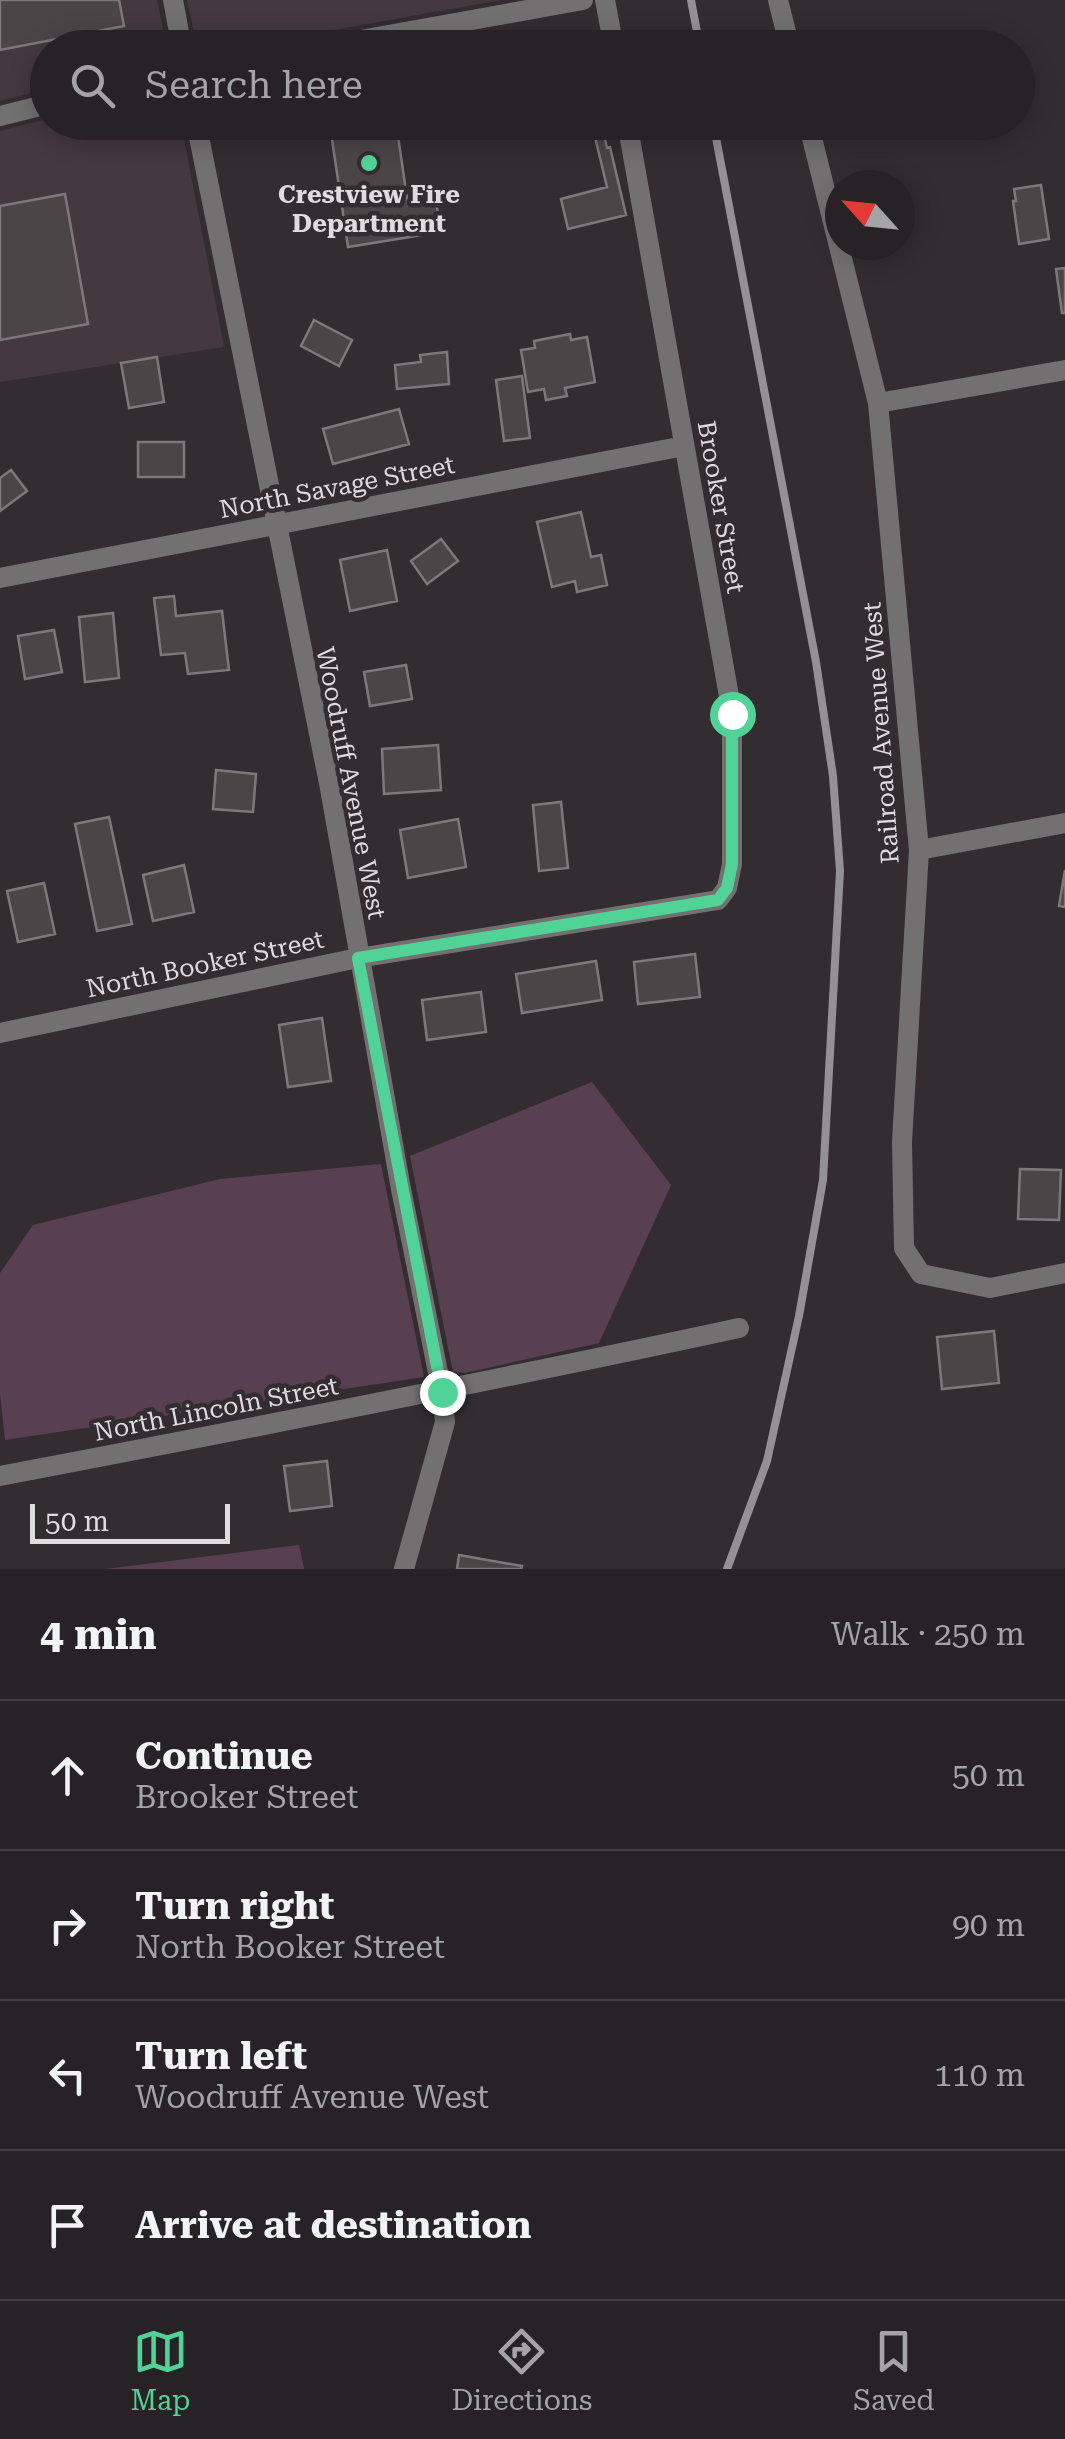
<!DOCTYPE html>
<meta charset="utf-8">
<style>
body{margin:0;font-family:"Roboto Serif",serif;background:#2e2a2d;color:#f1f3f6}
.compass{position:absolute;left:825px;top:170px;width:90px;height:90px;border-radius:50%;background:#262225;box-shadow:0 5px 25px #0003;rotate:297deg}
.scale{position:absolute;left:30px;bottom:25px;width:200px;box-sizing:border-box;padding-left:10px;border:5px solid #dfdcde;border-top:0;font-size:28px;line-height:35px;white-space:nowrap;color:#dfdcde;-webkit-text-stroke:8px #332d31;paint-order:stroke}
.stop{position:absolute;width:30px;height:30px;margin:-22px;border:8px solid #51d398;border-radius:50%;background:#fff}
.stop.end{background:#51d398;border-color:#fff;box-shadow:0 2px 10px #0008}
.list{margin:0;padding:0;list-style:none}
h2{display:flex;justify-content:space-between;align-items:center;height:130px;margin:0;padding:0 40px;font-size:42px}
h2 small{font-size:32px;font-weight:400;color:#a4a4a7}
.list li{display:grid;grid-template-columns:65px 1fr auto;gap:30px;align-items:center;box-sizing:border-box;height:150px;padding:0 40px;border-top:2px solid #423f42}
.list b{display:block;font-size:38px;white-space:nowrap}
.list p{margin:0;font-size:32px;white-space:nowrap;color:#a4a4a7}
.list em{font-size:32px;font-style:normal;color:#a4a4a7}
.icon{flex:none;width:55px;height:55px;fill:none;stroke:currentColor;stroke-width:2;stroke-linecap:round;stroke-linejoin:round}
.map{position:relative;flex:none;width:1065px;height:1569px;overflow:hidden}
.search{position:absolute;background:#262225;box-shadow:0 5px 25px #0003;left:30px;right:30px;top:30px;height:110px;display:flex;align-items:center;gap:25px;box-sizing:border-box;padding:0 35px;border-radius:55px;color:#a4a4a7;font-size:38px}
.sheet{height:730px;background:#262225}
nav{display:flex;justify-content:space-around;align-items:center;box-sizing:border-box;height:140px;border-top:2px solid #423f42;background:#262225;font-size:28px;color:#a4a4a7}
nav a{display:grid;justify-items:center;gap:5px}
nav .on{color:#51d398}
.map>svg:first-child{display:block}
</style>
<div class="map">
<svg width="1065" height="1569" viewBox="0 0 1065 1569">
<rect width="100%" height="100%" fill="#332d31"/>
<path fill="#43393f" d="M0 0H157L167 47 48 48 47 89 0 101Z
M187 0H501L233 48 197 47Z
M47 119 48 122 181 123 224 347 0 382V131Z"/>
<path fill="#594050" d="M592 1082 671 1185 599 1343 465 1373 453 1372 410 1156Z
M381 1164 424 1377 5 1440 0 1393V1273L33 1225 220 1179Z
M299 1545 304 1569H105Z"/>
<path fill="#4b4548" stroke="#7e787b" stroke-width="2.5" d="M0 0H119L124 26 0 50Z
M355 122H396L408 205 436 201 441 232 348 247 330 126Z
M604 135 607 148 610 147 626 215 568 229 561 199 607 187 595 137Z
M1041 185 1049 239 1019 244 1013 201H1016L1014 189Z
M65 194 88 324 0 340V206Z
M1065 268V313H1062L1056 269Z
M314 320 352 340 339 366 301 346Z
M570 334 571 340 587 337 595 382 565 388 567 396 546 400 544 389 528 392 521 350 535 348 534 341Z
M447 352 449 384 397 389 395 365 421 362 420 355Z
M157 357 164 402 129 408 121 363Z
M522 376 530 438 504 441 496 380Z
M399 409 409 444 333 464 323 429Z
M138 442H184V477H138Z
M11 470 27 491 0 511V478Z
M581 512 591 557 601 555 607 585 577 592 575 581 552 587 537 522Z
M441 539 458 561 427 584 411 561Z
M387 550 397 601 350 611 340 560Z
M174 596 176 616 222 611 229 670 188 674 185 653 161 655 154 598Z
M113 613 119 678 85 682 79 617Z
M54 630 62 672 25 679 18 636Z
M406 665 412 699 370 706 364 672Z
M438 745 441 790 384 794 382 749Z
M216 770 256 774 253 812 213 809Z
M561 802 568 868 539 871 533 805Z
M109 817 132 924 97 931 75 824Z
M458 819 466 867 408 878 400 830Z
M184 865 194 912 153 921 143 875Z
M1065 870V907L1059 906Z
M44 883 55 934 18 942 7 891Z
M695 954 700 997 638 1004 634 962Z
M596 961 602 1000 522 1013 516 974Z
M481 992 486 1032 427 1040 422 1000Z
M322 1018 331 1081 288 1087 279 1025Z
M1020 1169 1061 1170 1059 1220 1018 1219Z
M994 1331 999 1383 942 1389 937 1337Z
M327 1461 332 1506 290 1511 284 1466Z
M459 1555 522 1566 521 1569H457Z"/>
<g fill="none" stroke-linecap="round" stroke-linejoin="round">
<path stroke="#737072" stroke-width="20" d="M173 0 182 48
M605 0 614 48
M778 0 790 48
M316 48 583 0
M0 116 48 104
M196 122 329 783 401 1189 442 1392 445 1422 404 1569
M808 122 878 403 919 850 902 1142 904 1248 921 1274 990 1288 1065 1273
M878 403 1065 370
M0 578 684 446
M919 850 1065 823
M0 1033 358 958 718 900 727 888 732 864V713L627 122
M0 1476C247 1429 493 1381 739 1328"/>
<path stroke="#959093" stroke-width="8" d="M691 0 700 48
M713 122 816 662 833 776 840 871 823 1180 799 1316 767 1461 727 1569"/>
</g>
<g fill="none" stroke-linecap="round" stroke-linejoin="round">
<path stroke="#51d398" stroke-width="12" d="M442 1392 358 958 718 900 727 888 732 864V714"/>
</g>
<circle fill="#51d398" stroke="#332d31" stroke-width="4" cx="369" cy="163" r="10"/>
<g text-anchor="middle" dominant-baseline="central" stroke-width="9" stroke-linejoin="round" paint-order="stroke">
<g font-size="25" font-weight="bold" fill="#dfdcde" stroke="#332d31">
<text x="369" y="194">Crestview Fire<tspan x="369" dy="29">Department</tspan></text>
</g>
<g font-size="25" fill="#dfdcde" stroke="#332d31">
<text transform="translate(337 487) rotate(-11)">North Savage Street</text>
<text transform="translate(721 507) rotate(80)">Brooker Street</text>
<text transform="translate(881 733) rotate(-94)">Railroad Avenue West</text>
<text transform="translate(351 783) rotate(79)">Woodruff Avenue West</text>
<text transform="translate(205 964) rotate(-12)">North Booker Street</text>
<text transform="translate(216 1409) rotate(-11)">North Lincoln Street</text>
</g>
</g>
</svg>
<svg class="compass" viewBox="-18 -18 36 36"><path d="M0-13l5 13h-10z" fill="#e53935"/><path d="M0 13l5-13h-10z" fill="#a4a4a7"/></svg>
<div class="scale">50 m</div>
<div class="stop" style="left:732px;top:714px"></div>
<div class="stop end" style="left:442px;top:1392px"></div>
<div class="search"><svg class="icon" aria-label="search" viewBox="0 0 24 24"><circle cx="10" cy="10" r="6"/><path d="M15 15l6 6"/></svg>Search here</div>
</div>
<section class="sheet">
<h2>4 min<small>Walk · 250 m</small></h2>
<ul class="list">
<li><svg class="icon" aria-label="ahead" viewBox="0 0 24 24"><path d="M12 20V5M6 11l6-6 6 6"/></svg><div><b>Continue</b><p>Brooker Street</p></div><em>50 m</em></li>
<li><svg class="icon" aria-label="right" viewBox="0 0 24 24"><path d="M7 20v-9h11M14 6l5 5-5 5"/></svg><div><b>Turn right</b><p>North Booker Street</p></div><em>90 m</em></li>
<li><svg class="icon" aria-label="left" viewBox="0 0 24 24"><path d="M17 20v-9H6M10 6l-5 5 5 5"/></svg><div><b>Turn left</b><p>Woodruff Avenue West</p></div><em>110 m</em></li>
<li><svg class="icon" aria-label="arrive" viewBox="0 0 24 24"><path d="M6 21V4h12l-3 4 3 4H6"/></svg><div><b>Arrive at destination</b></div></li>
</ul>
</section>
<nav>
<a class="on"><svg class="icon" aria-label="map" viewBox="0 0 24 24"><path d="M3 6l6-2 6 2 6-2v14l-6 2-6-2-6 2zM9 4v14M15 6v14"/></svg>Map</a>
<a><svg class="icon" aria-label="directions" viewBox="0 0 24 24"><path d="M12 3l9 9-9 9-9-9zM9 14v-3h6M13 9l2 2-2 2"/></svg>Directions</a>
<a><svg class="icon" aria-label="saved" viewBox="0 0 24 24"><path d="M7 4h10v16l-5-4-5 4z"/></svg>Saved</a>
</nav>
